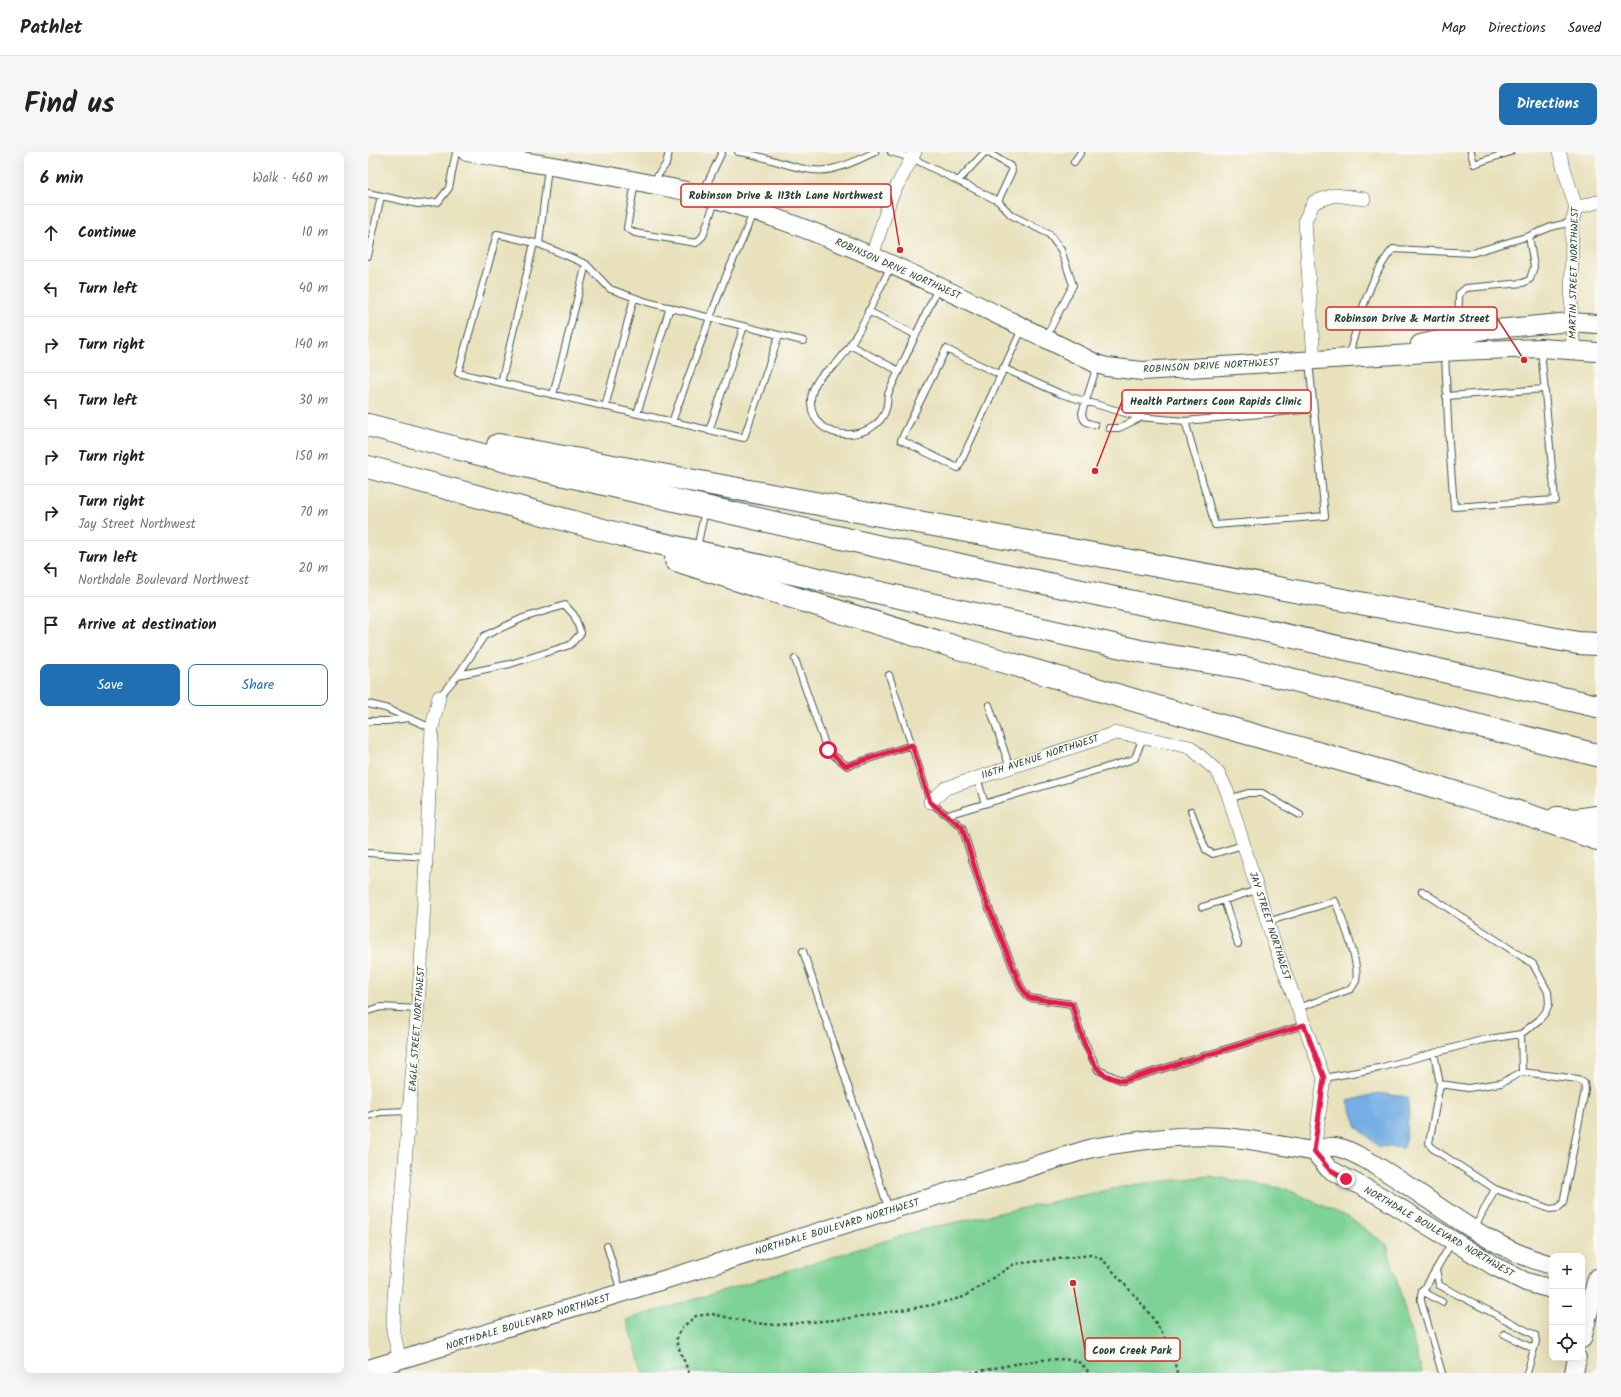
<!DOCTYPE html>
<meta charset="utf-8">
<style>
body{margin:0;font-family:Kalam,sans-serif;background:#f6f6f6;color:#222}
.controls{position:absolute;right:12px;bottom:12px;display:grid;overflow:hidden;border-radius:8px;box-shadow:0 4px 16px #0002}
.controls button{width:36px;height:36px;display:grid;place-items:center;padding:0;border:0;border-bottom:1px solid #e0e0e0;background:#fff;color:#222;font:20px sans-serif}
.stop{position:absolute;width:12px;height:12px;margin:-9px;border:3px solid #e11d48;border-radius:50%;background:#fff}
.stop.end{background:#e11d48;border-color:#fff;box-shadow:0 1px 4px #0008}
.list{margin:0;padding:0;list-style:none}
h2{display:flex;justify-content:space-between;align-items:center;height:52px;margin:0;padding:0 16px;font-size:17px}
h2 small{font-size:13px;font-weight:400;color:#767676}
.list li{display:grid;grid-template-columns:26px 1fr auto;gap:12px;align-items:center;box-sizing:border-box;height:56px;padding:0 16px;border-top:1px solid #e0e0e0}
.list b{display:block;font-size:15px;white-space:nowrap}
.list p{margin:0;font-size:13px;white-space:nowrap;color:#767676}
.list em{font-size:13px;font-style:normal;color:#767676}
.actions{display:flex;gap:8px;padding:12px 16px}
.actions a{flex:1;padding:9px 0;border:1px solid #1f6fb2;border-radius:8px;text-align:center;font-size:14px;color:#1f6fb2}
.actions .main{background:#1f6fb2;color:#fff}
.icon{flex:none;width:22px;height:22px;fill:none;stroke:currentColor;stroke-width:2;stroke-linecap:round;stroke-linejoin:round}
.map{position:relative;flex:none;width:1229px;height:1221px;overflow:hidden;border-radius:8px}
header{display:flex;align-items:center;gap:24px;box-sizing:border-box;height:56px;padding:0 20px;background:#fff;border-bottom:1px solid #e0e0e0}
header strong{font-size:19px}
nav{display:flex;gap:22px;margin-inline-start:auto;font-size:14px}
.intro{display:flex;align-items:center;justify-content:space-between;box-sizing:border-box;height:96px;padding:0 24px}
h1{margin:0;font-size:28px}
.button{padding:10px 18px;border-radius:8px;background:#1f6fb2;color:#fff;font-size:14px;font-weight:700}
main{display:flex;gap:24px;padding:0 24px}
aside{flex:1;background:#fff;border-radius:8px;box-shadow:0 4px 16px #0002}
.map>svg:first-child{display:block}
</style>
<header>
<strong>Pathlet</strong>
<nav><a>Map</a><a>Directions</a><a>Saved</a></nav>
</header>
<div class="intro"><h1>Find us</h1><a class="button">Directions</a></div>
<main>
<aside>
<h2>6 min<small>Walk · 460 m</small></h2>
<ul class="list">
<li><svg class="icon" aria-label="ahead" viewBox="0 0 24 24"><path d="M12 20V5M6 11l6-6 6 6"/></svg><div><b>Continue</b></div><em>10 m</em></li>
<li><svg class="icon" aria-label="left" viewBox="0 0 24 24"><path d="M17 20v-9H6M10 6l-5 5 5 5"/></svg><div><b>Turn left</b></div><em>40 m</em></li>
<li><svg class="icon" aria-label="right" viewBox="0 0 24 24"><path d="M7 20v-9h11M14 6l5 5-5 5"/></svg><div><b>Turn right</b></div><em>140 m</em></li>
<li><svg class="icon" aria-label="left" viewBox="0 0 24 24"><path d="M17 20v-9H6M10 6l-5 5 5 5"/></svg><div><b>Turn left</b></div><em>30 m</em></li>
<li><svg class="icon" aria-label="right" viewBox="0 0 24 24"><path d="M7 20v-9h11M14 6l5 5-5 5"/></svg><div><b>Turn right</b></div><em>150 m</em></li>
<li><svg class="icon" aria-label="right" viewBox="0 0 24 24"><path d="M7 20v-9h11M14 6l5 5-5 5"/></svg><div><b>Turn right</b><p>Jay Street Northwest</p></div><em>70 m</em></li>
<li><svg class="icon" aria-label="left" viewBox="0 0 24 24"><path d="M17 20v-9H6M10 6l-5 5 5 5"/></svg><div><b>Turn left</b><p>Northdale Boulevard Northwest</p></div><em>20 m</em></li>
<li><svg class="icon" aria-label="arrive" viewBox="0 0 24 24"><path d="M6 21V4h12l-3 4 3 4H6"/></svg><div><b>Arrive at destination</b></div></li>
</ul>
<div class="actions"><a class="main">Save</a><a>Share</a></div>
</aside>
<div class="map">
<svg width="1229" height="1221" viewBox="0 0 1229 1221">
<rect width="100%" height="100%" fill="#fdfcf7"/>
<filter id="ink" filterUnits="userSpaceOnUse"><feTurbulence type="fractalNoise" baseFrequency=".025" numOctaves="2"/><feDisplacementMap in="SourceGraphic" scale="8" xChannelSelector="R" yChannelSelector="G"/><feConvolveMatrix kernelMatrix="1 2 1 2 8 2 1 2 1" color-interpolation-filters="sRGB"/></filter>
<filter id="wash" filterUnits="userSpaceOnUse"><feTurbulence type="fractalNoise" baseFrequency=".012" numOctaves="4" result="noise"/><feDisplacementMap in="SourceGraphic" scale="16" xChannelSelector="R" yChannelSelector="G"/><feGaussianBlur stdDeviation="0.9" result="paint"/><feColorMatrix in="noise" values="0 0 0 0 0 0 0 0 0 0 0 0 0 0 0 0 0 1.4 0 .05"/><feComposite in="paint" operator="in"/></filter>
<g filter="url(#wash)">
<rect width="100%" height="100%" fill="#e8e1bc"/>
<path fill="#7dd295" stroke="#4e8864" d="M841 1024 918 1037 980 1065 1019 1093 1054 1221H276L258 1168 556 1077 763 1033Z"/>
<path fill="#74aee4" stroke="#4a768c" d="M1010 941 1039 945 1041 961 1036 996 1010 994 989 975 980 949Z"/>
</g>
<g filter="url(#ink)">
<g fill="none" stroke-linecap="round" stroke-linejoin="round">
<g stroke="#3d5648" stroke-width="8">
<path id="lane" d="M370 0C400 3 436 24 464 17 479 14 494 6 507 0
M523 0 544 6 630 49 643 63 681 82 693 98 705 133 678 185
M619 0 642 14 644 19 630 49
M1103 0 1106 12 1142 0
M706 10 713 0
M180 15 171 92 218 112 242 137 279 150 435 189
M590 29 617 0
M267 30 259 76 267 81 328 91 335 84 347 49
M285 30 298 12 301 0
M0 41 50 52 70 50 81 36 88 0
M334 42 354 0
M171 92 129 82 90 221 376 286 411 183
M0 104 13 44
M523 114C506 147 492 184 468 212 464 217 458 218 454 223 448 229 442 242 443 251 445 293 509 290 518 257 520 252 519 247 520 242L570 136
M500 159 548 183
M1090 182 1091 142 1098 136 1155 131 1162 127 1166 115 1161 84
M482 193 531 219
M1077 202 1081 291 1086 355 1187 348 1173 198
M981 203C990 170 1002 123 1025 97L1104 101 1161 84 1183 75 1204 70
M635 216 693 242 771 265 817 269 847 373 957 364 941 210
M633 223 578 197 533 288 590 316 654 177
M133 231 166 91
M185 243 218 112
M1078 244 1177 237
M237 255 266 146
M269 262 302 155
M817 269 946 257
M304 270C321 223 338 176 356 129 365 106 378 84 384 61
M727 273C719 271 715 270 714 261L729 214
M741 276H751L774 265
M341 279 376 174
M329 396 337 358
M427 507 459 598 479 614 544 593
M521 523 562 650 594 675 614 739 653 835 661 846 704 852 714 885 730 918 755 929 936 873
M71 545 90 523 142 512 202 493 213 481 206 463 197 453 155 466 116 484 90 523
M0 552 17 556 64 576
M621 553 642 616
M0 569H19L40 566
M609 626 617 652
M861 647 880 641H894L932 663
M823 659 838 698 845 702 875 693
M579 663 763 608 767 606 775 585
M0 701 58 705
M856 748 870 792
M834 755 889 738
M899 770 967 749C974 766 992 811 988 829 987 831 984 835 983 837L930 856
M435 799 521 1058
M0 859 13 855 50 857
M1153 882 1154 920
M1066 901 1072 932
M956 926 1011 916 1114 888 1153 882 1171 868 1177 861 1181 852 1180 840 1165 812 1054 739
M0 964 13 960 42 959
M1107 1075 1127 1037 1182 1057 1190 1056 1195 1051 1217 938 1216 931 1210 927 1154 920 1133 931 1100 936 1072 932 1061 991 1064 996 1127 1037
M239 1094 253 1140
M1068 1117 1071 1133 1167 1183 1168 1190 1159 1221
M1054 1139 1074 1150
M1136 1182 1166 1197
M1074 1221 1053 1149V1143L1084 1090"/>
</g>
<g stroke="#3d5648" stroke-width="14">
<path id="street" d="M1191 0 1208 56 1204 70 1203 170 1206 197
M1208 56 1229 50
M504 104 523 45 547 0
M946 209 937 68 946 50 967 43 996 47
M562 650 578 636 748 581 762 583 822 595 850 620 859 639 907 794 956 926 946 999
M32 1209 25 1178 26 1147 53 814 64 576 71 545"/>
</g>
<g stroke="#3d5648" stroke-width="20">
<path id="secondary" d="M99 0C159 10 219 19 278 31 297 35 316 38 334 43 473 81 601 149 729 212L739 215 774 219 1090 199 1173 196 1229 200
M1052 192 1116 178 1203 170 1229 172
M946 999 961 1017 1012 1044 1126 1114 1158 1130 1184 1137
M1214 1187 1229 1126
M0 1217 253 1141 724 996C767 989 812 982 856 985 885 987 914 994 943 999 949 999 955 996 961 995 972 993 985 1001 995 1006 1058 1040 1113 1095 1184 1113
M1206 1221 1209 1206"/>
</g>
<g stroke="#3d5648" stroke-width="24">
<path id="highway" d="M0 273 157 314 601 415 860 470 1229 554
M130 293C491 358 850 428 1210 491L1229 492
M0 315 254 383 772 499 877 516 1229 603
M308 408C493 468 680 523 868 578 989 613 1111 644 1229 687
M1189 666 1208 668 1229 665"/>
</g>
<path stroke="#3d5648" stroke-width="2.5" stroke-dasharray="3 3" stroke-linecap="butt" d="M321 1221 308 1189 312 1177 328 1164 344 1162 385 1171 408 1173 476 1167 564 1153 596 1145 646 1112 723 1103 730 1105 736 1109C766 1144 800 1174 809 1221
M603 1221C629 1216 687 1201 710 1210 715 1212 718 1217 721 1221"/>
<use href="#lane" stroke="#fff" stroke-width="6"/>
<use href="#street" stroke="#fff" stroke-width="13"/>
<use href="#secondary" stroke="#fff" stroke-width="18"/>
<use href="#highway" stroke="#fff" stroke-width="22"/>
</g>
</g>
<g fill="none" stroke-linecap="round" stroke-linejoin="round" filter="url(#ink)">
<path stroke="#e11d48" stroke-width="5" d="M460 598 478 614 544 593 562 650 594 675 614 739 653 835 661 846 704 852C709 870 718 903 730 917 735 924 747 927 755 929L936 873 956 926 946 999 961 1017 978 1027"/>
</g>
<g text-anchor="middle" dominant-baseline="central" stroke-width="3" stroke-linejoin="round" paint-order="stroke">
<g font-size="10" fill="#1f3d34" stroke="#fdfcf7">
<text transform="translate(530 117) rotate(24)">ROBINSON DRIVE NORTHWEST</text>
<text transform="translate(1206 121) rotate(-89)">MARTIN STREET NORTHWEST</text>
<text transform="translate(843 214) rotate(-3)">ROBINSON DRIVE NORTHWEST</text>
<text transform="translate(672 605) rotate(-18)">116TH AVENUE NORTHWEST</text>
<text transform="translate(902 774) rotate(72)">JAY STREET NORTHWEST</text>
<text transform="translate(49 877) rotate(-86)">EAGLE STREET NORTHWEST</text>
<text transform="translate(469 1075) rotate(-17)">NORTHDALE BOULEVARD NORTHWEST</text>
<text transform="translate(1071 1080) rotate(30)">NORTHDALE BOULEVARD NORTHWEST</text>
<text transform="translate(160 1170) rotate(-17)">NORTHDALE BOULEVARD NORTHWEST</text>
</g>
</g>
<path fill="none" stroke="#d62828" stroke-width="1.5" d="M532 98L523 43M1156 208L1129 166M727 319L754 249M705 1131L717 1198"/>
<g fill="#d62828" stroke="#fdfcf7" stroke-width="1.5">
<circle cx="532" cy="98" r="4"/>
<circle cx="1156" cy="208" r="4"/>
<circle cx="727" cy="319" r="4"/>
<circle cx="705" cy="1131" r="4"/>
</g>
<g fill="#fdfcf7" stroke="#d62828" stroke-width="1.5">
<rect x="313" y="32" width="210" height="23" rx="4"/>
<rect x="958" y="155" width="171" height="23" rx="4"/>
<rect x="754" y="238" width="189" height="23" rx="4"/>
<rect x="717" y="1186" width="95" height="23" rx="4"/>
</g>
<g font-size="11" text-anchor="middle" font-weight="bold" fill="#1f3d34">
<text x="418" y="47">Robinson Drive &amp; 113th Lane Northwest</text>
<text x="1044" y="170">Robinson Drive &amp; Martin Street</text>
<text x="848" y="253">Health Partners Coon Rapids Clinic</text>
<text x="764" y="1202">Coon Creek Park</text>
</g>
</svg>
<div class="controls">
<button>+</button>
<button>−</button>
<button><svg class="icon" aria-label="locate" viewBox="0 0 24 24"><circle cx="12" cy="12" r="6"/><path d="M12 2v4M12 18v4M2 12h4M18 12h4"/></svg></button>
</div>
<div class="stop" style="left:460px;top:598px"></div>
<div class="stop end" style="left:978px;top:1027px"></div>
</div>
</main>
